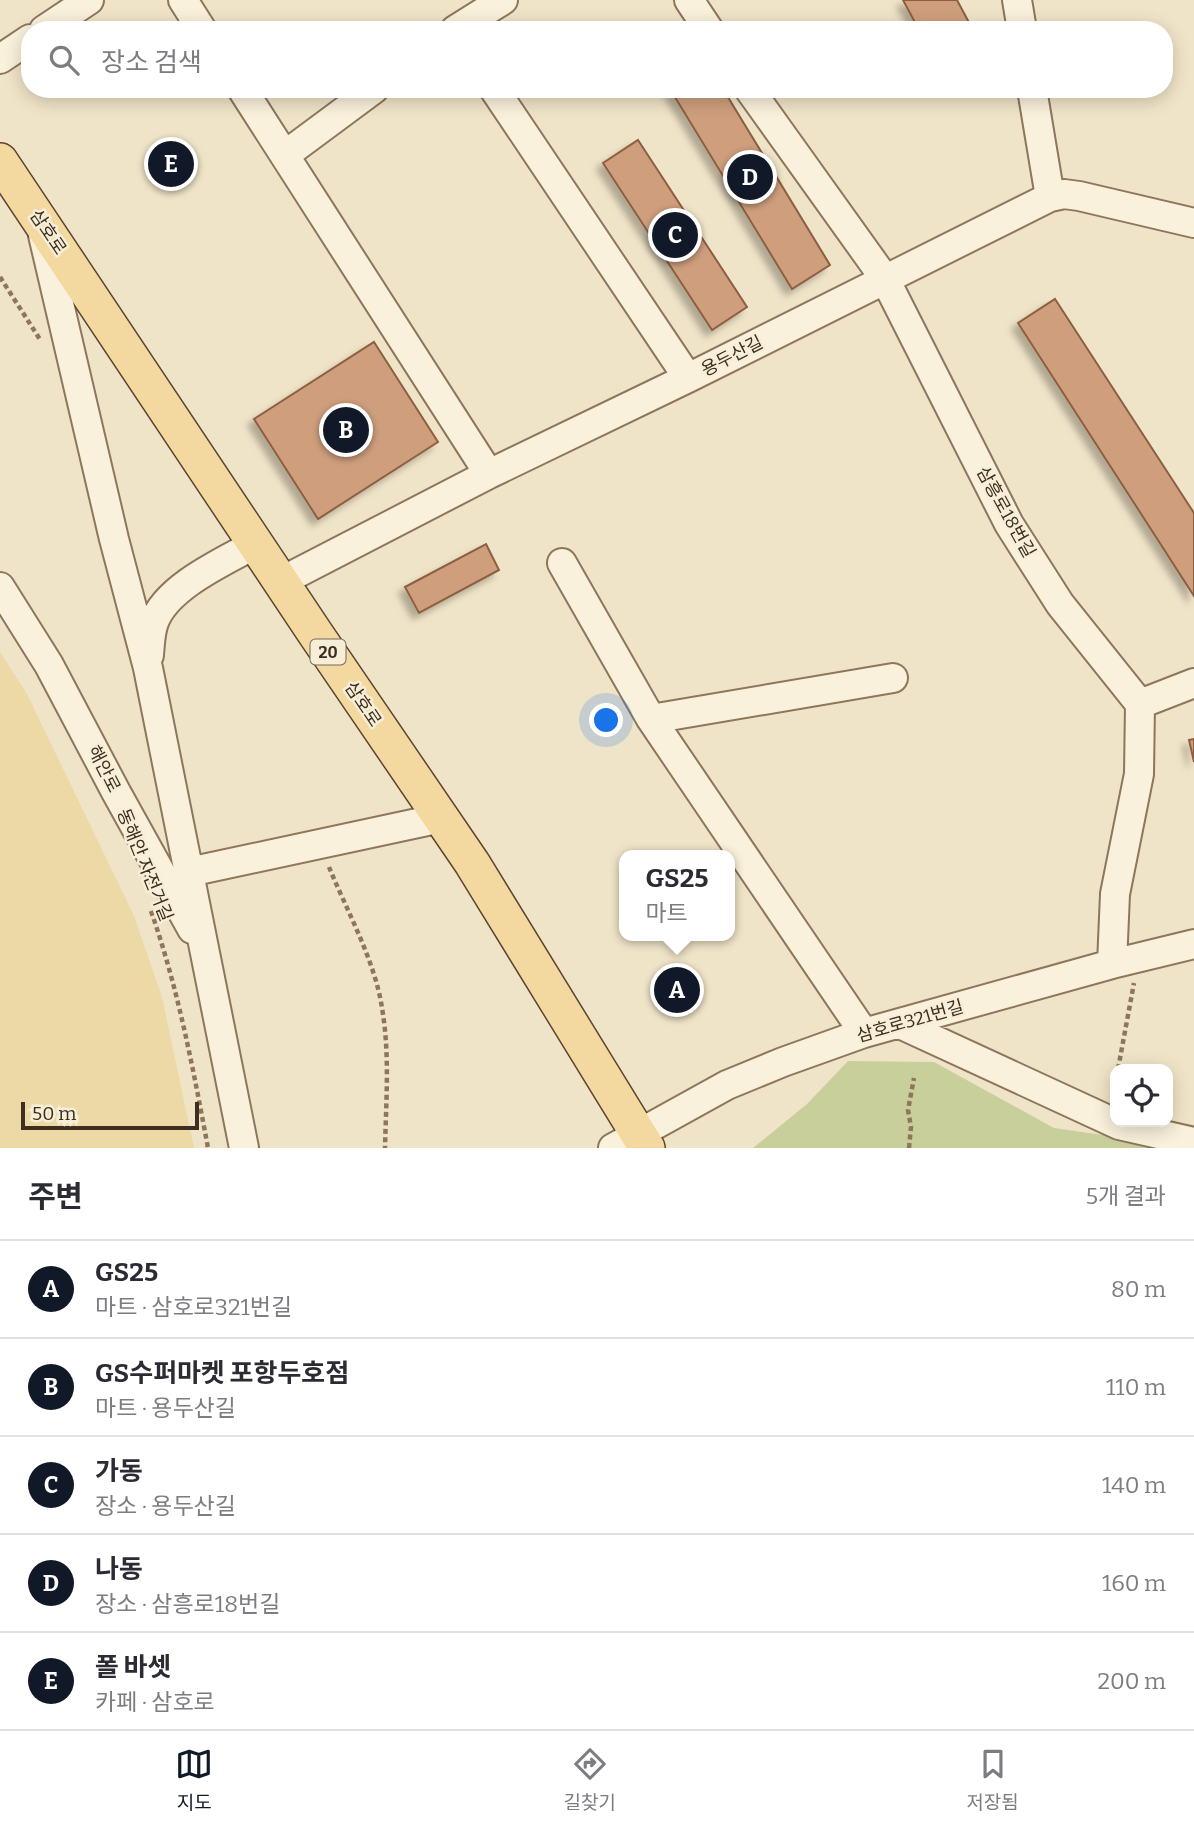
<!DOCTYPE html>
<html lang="ko">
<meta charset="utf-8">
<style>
body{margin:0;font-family:Bitter,"Noto Sans KR",serif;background:#f7f7f7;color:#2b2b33}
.controls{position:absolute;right:21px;bottom:21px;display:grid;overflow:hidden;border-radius:14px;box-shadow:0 4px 18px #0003}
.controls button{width:63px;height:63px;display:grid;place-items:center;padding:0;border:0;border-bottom:2px solid #e1e1e2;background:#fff;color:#2b2b33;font:35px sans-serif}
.scale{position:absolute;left:21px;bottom:18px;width:178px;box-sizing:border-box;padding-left:7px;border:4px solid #3d2e20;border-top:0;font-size:19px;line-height:24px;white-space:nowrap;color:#3d2e20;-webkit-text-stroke:5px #f7eed8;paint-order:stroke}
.you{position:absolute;left:607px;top:721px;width:24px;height:24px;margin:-18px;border:5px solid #fff;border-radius:50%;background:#1a73e8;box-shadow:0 0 0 10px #1a73e833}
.badge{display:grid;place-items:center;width:46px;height:46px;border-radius:50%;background:#111827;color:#fff;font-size:23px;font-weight:700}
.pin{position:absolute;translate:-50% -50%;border:4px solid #fff;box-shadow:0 2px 7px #0006}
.popup{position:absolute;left:619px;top:850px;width:116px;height:91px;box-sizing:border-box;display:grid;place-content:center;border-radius:14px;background:#fff;filter:drop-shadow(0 2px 5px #0005);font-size:23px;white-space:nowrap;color:#7c7c81}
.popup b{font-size:26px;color:#2b2b33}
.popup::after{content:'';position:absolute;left:50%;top:100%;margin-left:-14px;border:14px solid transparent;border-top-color:#fff}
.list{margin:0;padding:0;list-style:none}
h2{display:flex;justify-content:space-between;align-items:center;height:91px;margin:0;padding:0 28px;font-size:30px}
h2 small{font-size:23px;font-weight:400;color:#7c7c81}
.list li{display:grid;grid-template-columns:46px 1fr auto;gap:21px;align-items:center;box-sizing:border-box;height:98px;padding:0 28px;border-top:2px solid #e1e1e2}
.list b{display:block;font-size:26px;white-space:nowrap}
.list p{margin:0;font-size:23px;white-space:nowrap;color:#7c7c81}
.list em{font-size:23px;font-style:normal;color:#7c7c81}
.icon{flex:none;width:38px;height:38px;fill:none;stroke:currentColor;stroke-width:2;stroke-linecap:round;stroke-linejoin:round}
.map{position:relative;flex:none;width:1194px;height:1148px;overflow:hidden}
.search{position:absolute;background:#fff;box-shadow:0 4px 18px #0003;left:21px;right:21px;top:21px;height:77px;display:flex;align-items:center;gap:18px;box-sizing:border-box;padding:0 24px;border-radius:28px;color:#7c7c81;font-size:26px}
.sheet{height:581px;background:#fff}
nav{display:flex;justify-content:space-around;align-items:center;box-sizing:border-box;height:98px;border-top:2px solid #e1e1e2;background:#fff;font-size:19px;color:#7c7c81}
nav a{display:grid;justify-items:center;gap:4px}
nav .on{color:#111827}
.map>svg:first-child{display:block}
</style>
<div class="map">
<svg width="1194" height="1148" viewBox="0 0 1194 1148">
<defs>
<filter id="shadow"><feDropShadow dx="-6" dy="6" stdDeviation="3.5" flood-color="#0004"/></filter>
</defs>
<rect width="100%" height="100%" fill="#f0e4c8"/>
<path fill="#c9cf9b" d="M848 1061 934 1062 1054 1128 1194 1148H753L807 1104Z"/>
<path fill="#ecd9a5" d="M0 652 27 694 134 916 162 997 194 1148H0Z"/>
<path fill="#cf9f7d" stroke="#8d5f41" stroke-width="2" filter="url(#shadow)" d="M903 0H957L973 30H919Z
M670 89H723L830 265 792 289Z
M638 140 747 307 712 330 603 163Z
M1055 299 1194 513V596L1018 323Z
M374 342 438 442 318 519 254 419Z
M486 544 499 570 419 613 405 587Z
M1194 739V762L1189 740Z"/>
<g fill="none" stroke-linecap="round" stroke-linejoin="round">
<g stroke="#8d765c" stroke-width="32">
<path id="minor" d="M183 0 202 30
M689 0 709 30
M1017 0 1022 30
M44 30 89 0
M455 30 503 0
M0 59 30 39
M242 89 489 474
M494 89 688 378
M749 89 885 279 1009 524 1060 604 1140 704 1139 774 1115 894 1112 964
M1032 89 1050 197
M285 155 374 89
M43 235 114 539 148 668 244 1148
M562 563 651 719 864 1033
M282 581 489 474 688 378 1050 197 1064 194 1079 196 1194 223
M0 587 49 665 116 792 192 929
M149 655C150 644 150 633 154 622 167 586 225 561 257 543
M1140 704 1194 683
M651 719 893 678
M189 872 441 818
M900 1024 1119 1125 1194 1142
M613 1148 727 1085 783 1062 864 1033 1112 964 1194 944"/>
</g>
<g stroke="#5b4430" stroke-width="38">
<path id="major" d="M0 161 315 633 472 863 647 1148"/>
</g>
<path stroke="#8d765c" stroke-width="4.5" stroke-dasharray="5 3.5" stroke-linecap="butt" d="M0 277 41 341
M329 867C347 911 375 961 382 1008 390 1054 386 1102 385 1148
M151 911C178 988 193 1068 208 1148
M1118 1069 1134 983
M1113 1095 1115 1082
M909 1148 911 1127 908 1110 914 1078"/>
<use href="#minor" stroke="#faf1dc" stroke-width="28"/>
<use href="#major" stroke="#f3d9a0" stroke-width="35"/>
</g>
<g text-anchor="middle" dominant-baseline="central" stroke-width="5" stroke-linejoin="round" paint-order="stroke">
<rect fill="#f7eed8" stroke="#756857" stroke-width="2" x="310.5" y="639.5" width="35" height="25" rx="5"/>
<g font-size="16" font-weight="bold" fill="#3d2e20">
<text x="328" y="652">20</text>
</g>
<g font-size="18" fill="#3d2e20" stroke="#f7eed8">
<text transform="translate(48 232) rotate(56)">삼호로</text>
<text transform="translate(732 356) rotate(-27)">용두산길</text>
<text transform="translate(1006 512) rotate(61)">삼흥로18번길</text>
<text transform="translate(363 704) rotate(56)">삼호로</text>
<text transform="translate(104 769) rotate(63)">해안로</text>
<text transform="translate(145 865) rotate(68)">동해안 자전거길</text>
<text transform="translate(910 1021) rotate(-16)">삼호로321번길</text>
</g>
</g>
</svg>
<div class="controls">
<button><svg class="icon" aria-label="locate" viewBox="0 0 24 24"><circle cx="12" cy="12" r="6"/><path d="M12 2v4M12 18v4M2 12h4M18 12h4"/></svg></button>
</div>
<div class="scale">50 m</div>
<div class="you"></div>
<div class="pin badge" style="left:677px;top:990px">A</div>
<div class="popup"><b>GS25</b>마트</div>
<div class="pin badge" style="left:346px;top:430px">B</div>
<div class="pin badge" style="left:675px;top:235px">C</div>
<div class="pin badge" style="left:750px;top:177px">D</div>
<div class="pin badge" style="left:171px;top:164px">E</div>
<div class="search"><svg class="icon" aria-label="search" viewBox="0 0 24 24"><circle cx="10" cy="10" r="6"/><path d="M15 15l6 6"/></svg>장소 검색</div>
</div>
<section class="sheet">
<h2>주변<small>5개 결과</small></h2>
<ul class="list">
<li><span class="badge">A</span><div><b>GS25</b><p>마트 · 삼호로321번길</p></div><em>80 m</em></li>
<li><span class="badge">B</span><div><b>GS수퍼마켓 포항두호점</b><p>마트 · 용두산길</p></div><em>110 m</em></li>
<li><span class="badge">C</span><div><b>가동</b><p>장소 · 용두산길</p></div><em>140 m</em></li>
<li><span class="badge">D</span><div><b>나동</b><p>장소 · 삼흥로18번길</p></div><em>160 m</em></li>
<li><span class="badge">E</span><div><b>폴 바셋</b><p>카페 · 삼호로</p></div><em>200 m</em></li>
</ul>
</section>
<nav>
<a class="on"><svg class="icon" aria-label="map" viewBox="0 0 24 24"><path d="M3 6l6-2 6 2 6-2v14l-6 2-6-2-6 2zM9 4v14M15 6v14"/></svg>지도</a>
<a><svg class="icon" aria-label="directions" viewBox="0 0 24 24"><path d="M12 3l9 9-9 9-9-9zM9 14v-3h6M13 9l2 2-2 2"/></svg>길찾기</a>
<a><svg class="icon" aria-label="saved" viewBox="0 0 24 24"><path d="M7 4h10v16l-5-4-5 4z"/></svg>저장됨</a>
</nav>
